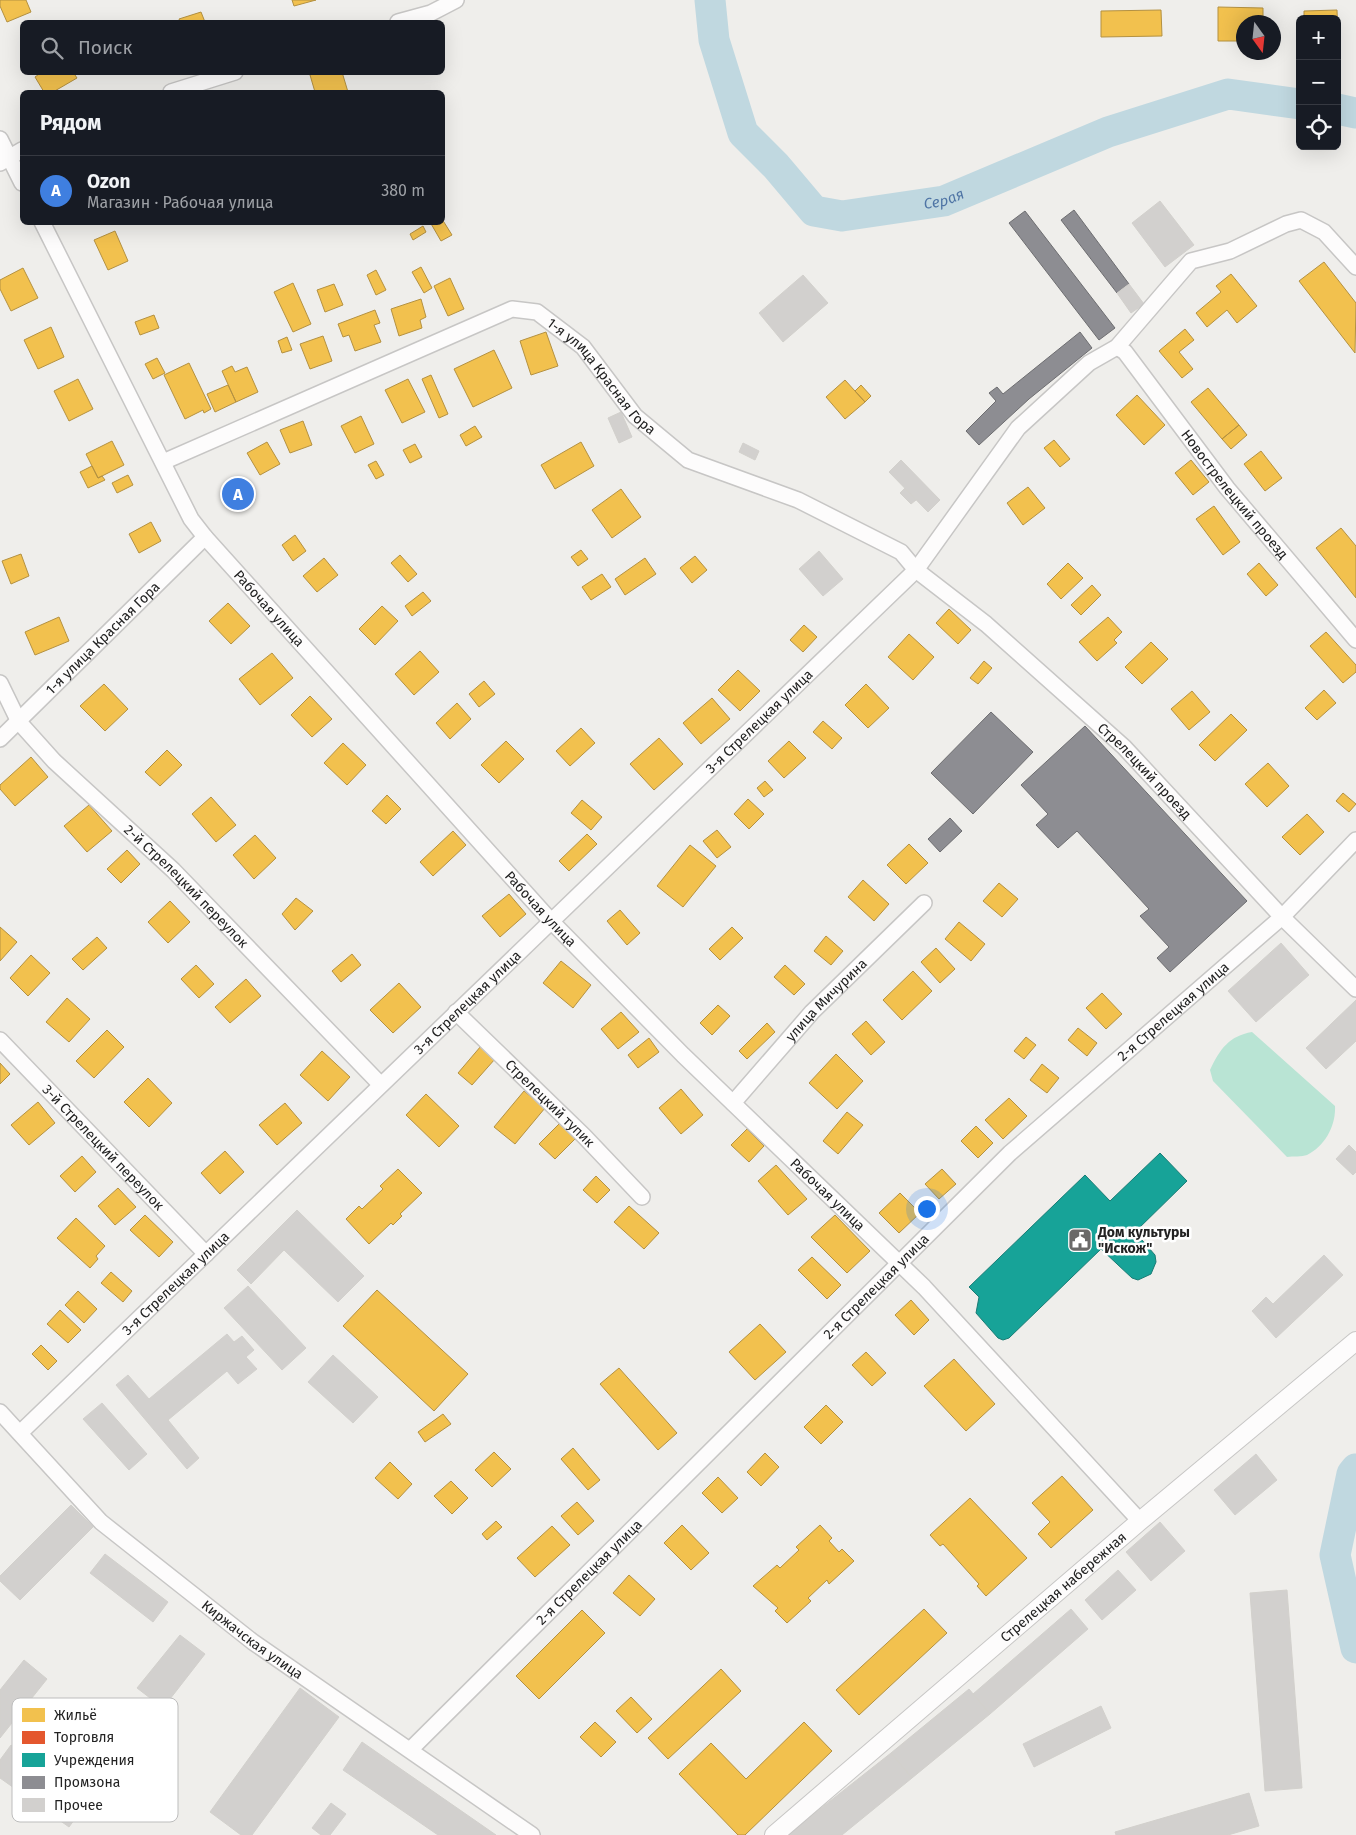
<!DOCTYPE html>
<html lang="ru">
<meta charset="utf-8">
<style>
body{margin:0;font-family:"Fira Sans",sans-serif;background:#242831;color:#f1f3f6}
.controls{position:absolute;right:15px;top:15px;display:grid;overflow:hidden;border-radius:8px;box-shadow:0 5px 20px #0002}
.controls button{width:45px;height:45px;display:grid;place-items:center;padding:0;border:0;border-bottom:1px solid #363941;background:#171b24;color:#f1f3f6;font:25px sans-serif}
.compass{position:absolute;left:1236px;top:15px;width:45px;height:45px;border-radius:50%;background:#171b24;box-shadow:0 5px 20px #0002;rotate:165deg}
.you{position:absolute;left:926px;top:1208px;width:18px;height:18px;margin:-12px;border:4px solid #fff;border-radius:50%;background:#1a73e8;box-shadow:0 0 0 8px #1a73e833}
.badge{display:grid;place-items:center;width:32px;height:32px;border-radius:50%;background:#0f766e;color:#fff;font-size:16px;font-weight:700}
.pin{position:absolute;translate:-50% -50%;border:2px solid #fff;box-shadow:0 1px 5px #0006}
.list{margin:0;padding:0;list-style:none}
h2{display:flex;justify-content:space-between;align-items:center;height:65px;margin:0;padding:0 20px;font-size:21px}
h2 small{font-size:16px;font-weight:400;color:#9ea1a6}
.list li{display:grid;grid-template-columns:32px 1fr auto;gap:15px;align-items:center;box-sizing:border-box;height:70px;padding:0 20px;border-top:1px solid #363941}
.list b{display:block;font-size:19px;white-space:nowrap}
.list p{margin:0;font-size:16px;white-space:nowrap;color:#9ea1a6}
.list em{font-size:16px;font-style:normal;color:#9ea1a6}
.icon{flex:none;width:28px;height:28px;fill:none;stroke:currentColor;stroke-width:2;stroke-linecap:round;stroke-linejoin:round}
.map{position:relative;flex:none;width:1356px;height:1835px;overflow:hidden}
.search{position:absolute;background:#171b24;box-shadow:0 5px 20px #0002;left:20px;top:20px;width:425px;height:55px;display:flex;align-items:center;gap:12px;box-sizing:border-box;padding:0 18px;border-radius:8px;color:#9ea1a6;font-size:19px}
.panel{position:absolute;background:#171b24;box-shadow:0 5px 20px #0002;left:20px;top:90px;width:425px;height:135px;border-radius:8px}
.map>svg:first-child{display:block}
</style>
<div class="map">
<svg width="1356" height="1835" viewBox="0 0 1356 1835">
<rect width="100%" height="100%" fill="#efeeeb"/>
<path fill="#b9e4d4" d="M1252 1032 1335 1106C1336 1126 1325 1146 1307 1155 1302 1157 1293 1156 1287 1157L1213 1081 1210 1070C1220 1049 1229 1036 1252 1032Z"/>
<path fill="#f2c14e" stroke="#b49141" d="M0 0H26L31 12 7 22 0 6Z
M292 0H316L294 6Z
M1218 7 1263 8V22H1244V41H1218Z
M1161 10 1162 36 1101 37V11Z
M1337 10 1338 37 1337 19H1304V11Z
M201 12 205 22H180L179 19Z
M42 72H73L77 78 53 92H44L35 77Z
M318 72H342L348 92H315L310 75Z
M442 219 452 235 441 241 430 222H442Z
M423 226 426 232 413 240 410 234Z
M115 231 128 261 108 270 94 240Z
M1324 262 1356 303 1355 353 1299 281Z
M421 267 432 288 424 293 412 272Z
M23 268 38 298 11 311 0 289V280Z
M376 270 386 290 376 295 367 275Z
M1231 274 1257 306 1237 323 1227 310 1207 327 1196 313 1221 292 1216 286Z
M450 278 464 309 448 316 434 286Z
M293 283 311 324 293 332 274 292Z
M334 284 343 305 325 312 317 290Z
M421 299 426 317 420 320 422 328 399 336 391 309Z
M375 310 380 323 374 325 381 342 355 351 349 335 343 337 338 324Z
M154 315 159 328 140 335 135 322Z
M51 327 64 357 38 369 24 340Z
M1185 329 1194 340 1179 352 1193 369 1182 378 1159 351Z
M546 332 558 366 531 375 520 341Z
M323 336 332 361 310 369 300 344Z
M287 337 292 350 282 353 278 341Z
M494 350 512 388 473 407 454 369Z
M157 358 165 373 153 379 145 364Z
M189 363 211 409 204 413 203 410 185 419 164 375Z
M232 366 235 372 247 367 258 392 236 402 222 371Z
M431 375 448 414 439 418 422 379Z
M78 379 93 409 69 421 54 391Z
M408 379 425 412 402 423 385 390Z
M845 380 865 402 845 419 826 397Z
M228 385 236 402 215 412 207 394Z
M861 385 871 396 865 402 855 391Z
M1208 388 1239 425 1222 439 1191 402Z
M1137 395 1165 425 1144 445 1116 415Z
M361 416 374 444 355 453 341 426Z
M303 421 312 445 290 453 280 430Z
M1239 425 1247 435 1231 449 1222 439Z
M475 426 482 437 466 446 460 435Z
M1054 440 1070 459 1060 467 1044 448Z
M112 441 124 465 98 478 86 454Z
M267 442 280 464 260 475 247 453Z
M581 442 594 466 555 489 541 465Z
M415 444 422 457 410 463 403 450Z
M1261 451 1282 478 1265 491 1244 464Z
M1191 460 1209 482 1193 495 1175 473Z
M376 461 384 475 376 479 368 465Z
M92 466 98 478 102 476 105 480 88 488 80 472Z
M128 475 133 485 117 493 112 483Z
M1028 487 1045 508 1023 525 1007 503Z
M621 489 641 517 612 538 592 510Z
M1214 506 1240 542 1223 555 1196 519Z
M151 522 161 541 139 553 129 534Z
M1341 528 1356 546V598L1316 548Z
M295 535 306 551 293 561 282 545Z
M581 550 588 559 578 566 571 557Z
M21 554 29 576 11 584 2 561Z
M400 555 417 574 408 582 391 563Z
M695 556 707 570 692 583 680 568Z
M324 558 338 575 317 592 303 576Z
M645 558 656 574 625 595 615 579Z
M1068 563 1083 578 1061 599 1047 584Z
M1259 563 1278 585 1266 596 1247 574Z
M602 574 611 587 591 600 582 587Z
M1092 585 1101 595 1081 615 1071 605Z
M423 592 431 601 412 616 405 606Z
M228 603 250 626 231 644 209 621Z
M382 606 398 621 375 645 359 629Z
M949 609 971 630 958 644 936 623Z
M59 617 69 641 35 655 25 632Z
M1108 617 1122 632 1114 640 1117 643 1097 661 1079 642Z
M804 625 817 637 803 652 790 640Z
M1326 632 1356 665V672L1343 683 1310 646Z
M909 634 934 657 913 680 888 657Z
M1151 642 1168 659 1142 684 1125 667Z
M420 651 439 672 414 695 395 674Z
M272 653 293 678 260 705 239 679Z
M984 661 992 668 978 684 970 678Z
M738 670 760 691 740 711 718 690Z
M484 681 495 694 479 707 469 694Z
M104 684 128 709 105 731 80 706Z
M866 684 889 708 868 728 845 705Z
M1324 690 1336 703 1317 720 1305 708Z
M1192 691 1210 712 1189 730 1171 709Z
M310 696 332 719 312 737 291 715Z
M712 698 730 719 701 744 683 723Z
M457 703 471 719 450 739 436 723Z
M1231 714 1247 730 1215 761 1199 745Z
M823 721 842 738 832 749 813 732Z
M581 728 595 743 570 766 556 751Z
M659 738 683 764 654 790 630 764Z
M506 741 524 759 499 783 481 765Z
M789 741 806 758 784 778 768 761Z
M343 743 366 765 347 785 324 763Z
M167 750 182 765 160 786 145 772Z
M31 757 48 777 15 806 0 789V785Z
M1268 763 1289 786 1267 807 1245 784Z
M765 781 773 790 764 797 757 788Z
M1343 793 1356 804 1349 812 1336 801Z
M387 795 401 809 386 824 372 811Z
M211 797 236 825 216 842 192 814Z
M748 799 764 814 749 829 734 814Z
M582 800 602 817 591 830 571 813Z
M89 805 112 831 87 852 64 826Z
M1307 814 1324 832 1300 855 1282 837Z
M717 830 731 847 717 858 703 841Z
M453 831 466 845 433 876 420 862Z
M587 834 597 844 569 871 559 861Z
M255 835 276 858 254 879 233 855Z
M909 844 928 863 906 884 887 865Z
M690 845 716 866 683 907 657 886Z
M127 850 140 864 121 883 107 869Z
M863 880 889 904 874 921 848 897Z
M999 883 1018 899 1002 917 983 901Z
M509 894 526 914 500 937 482 916Z
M296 898 313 911 295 930 282 914Z
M170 901 190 922 168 943 148 922Z
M620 910 640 933 627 945 607 921Z
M959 922 985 944 971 961 945 939Z
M0 927 17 942 0 961Z
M732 927 743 938 720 960 709 949Z
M826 936 843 951 831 965 814 951Z
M97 937 107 948 83 970 72 959Z
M936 948 955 969 940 983 921 962Z
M352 954 361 965 341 982 332 971Z
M31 955 50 973 28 996 10 978Z
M561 961 591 985 573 1008 543 983Z
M196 965 214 984 199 998 181 979Z
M785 965 805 984 794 995 774 977Z
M913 971 932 991 902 1020 883 1000Z
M246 979 261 996 230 1023 215 1007Z
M399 983 421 1007 393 1033 370 1010Z
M1102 993 1122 1014 1106 1029 1086 1008Z
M67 998 90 1019 69 1042 46 1022Z
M718 1005 730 1016 712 1035 700 1023Z
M621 1012 639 1032 618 1049 601 1029Z
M866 1021 885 1042 871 1055 852 1034Z
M767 1023 775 1032 747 1059 739 1051Z
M1078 1028 1097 1043 1087 1056 1068 1040Z
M107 1030 124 1047 94 1078 76 1061Z
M1026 1037 1036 1045 1024 1059 1014 1051Z
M649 1038 659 1052 638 1068 628 1055Z
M481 1046 495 1059 472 1085 458 1073Z
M322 1051 350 1077 328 1101 300 1075Z
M836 1054 863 1081 837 1109 809 1083Z
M0 1063 10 1074 0 1084Z
M1042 1064 1059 1078 1047 1093 1030 1080Z
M148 1078 172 1103 149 1127 124 1102Z
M681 1089 703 1115 681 1134 659 1108Z
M524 1091 545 1108 515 1144 494 1127Z
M426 1094 459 1126 439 1147 406 1115Z
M1009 1098 1027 1116 1003 1139 985 1120Z
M38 1102 55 1123 29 1145 11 1125Z
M285 1103 302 1123 277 1145 259 1125Z
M847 1112 863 1125 838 1154 823 1141Z
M560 1123 576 1138 555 1159 539 1144Z
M976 1126 993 1143 978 1158 961 1141Z
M747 1129 764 1146 749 1162 731 1145Z
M225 1151 244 1172 220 1194 201 1173Z
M82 1156 96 1172 75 1192 60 1176Z
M776 1165 807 1199 788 1215 758 1181Z
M398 1169 422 1193 400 1214 402 1216 393 1225 391 1223 369 1244 346 1219 359 1206 362 1209 383 1189 380 1186Z
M942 1169 956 1184 939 1199 925 1184Z
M596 1176 610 1190 597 1203 583 1190Z
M118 1188 136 1207 115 1225 98 1206Z
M900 1193 920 1213 899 1233 879 1213Z
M629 1206 659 1233 644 1249 614 1222Z
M145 1215 173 1242 159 1257 130 1230Z
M835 1215 870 1251 847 1273 811 1237Z
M76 1218 105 1246 96 1256 98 1259 90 1268 57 1238Z
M812 1257 841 1285 827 1299 798 1270Z
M111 1272 132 1291 123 1302 101 1283Z
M377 1290 468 1374 434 1411 343 1326Z
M78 1291 97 1309 84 1323 65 1305Z
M911 1300 929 1320 914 1335 895 1315Z
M60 1310 81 1330 68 1343 47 1324Z
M760 1324 786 1352 755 1380 729 1352Z
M41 1345 57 1361 48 1370 32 1354Z
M866 1352 886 1373 872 1386 852 1365Z
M954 1359 995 1404 966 1431 924 1386Z
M619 1368 677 1433 658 1450 600 1384Z
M826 1405 843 1422 821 1444 804 1427Z
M443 1414 451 1424 425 1442 418 1432Z
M573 1448 600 1480 588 1490 561 1459Z
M494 1452 511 1469 492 1487 475 1470Z
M765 1453 779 1467 761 1486 747 1472Z
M390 1462 412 1484 398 1499 375 1478Z
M1062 1476 1093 1510 1051 1548 1038 1534 1050 1522 1032 1503Z
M718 1477 738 1498 722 1513 702 1493Z
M451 1481 468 1498 452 1514 434 1496Z
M970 1498 1027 1558 986 1596 977 1586 979 1584 943 1544 940 1546 930 1535Z
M577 1502 594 1521 578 1535 561 1516Z
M496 1521 502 1527 487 1540 482 1534Z
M682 1525 709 1553 691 1570 664 1543Z
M820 1525 832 1538 829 1541 839 1552 842 1549 854 1561 829 1584 827 1580 808 1598 811 1601 787 1623 775 1611 778 1608 753 1586 777 1565 780 1568 799 1550 796 1547Z
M552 1526 570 1545 535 1577 517 1558Z
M629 1575 655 1599 640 1616 613 1593Z
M924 1609 947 1633 859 1715 836 1690Z
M582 1610 605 1633 539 1699 516 1676Z
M721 1669 741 1691 668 1759 648 1738Z
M631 1697 652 1719 637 1733 616 1711Z
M595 1722 616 1742 601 1757 580 1737Z
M804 1722 832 1751 745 1835H738L679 1774 711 1743 746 1779Z"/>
<path fill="#e4572e" stroke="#aa472a" d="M240 480 250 497 240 503 229 486Z"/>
<path fill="#17a398" stroke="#1a7c75" d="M1160 1153 1187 1181 1135 1232 1155 1255 1156 1262 1151 1274 1138 1280 1132 1278 1101 1249 1009 1338 1003 1340 998 1338 976 1313 979 1297 969 1287 1085 1175 1110 1201Z"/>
<path fill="#8d8d92" stroke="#6d6d70" d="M1074 210 1129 284 1117 293 1061 220Z
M1025 211 1115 328 1099 340 1009 223Z
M1080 332 1092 348 1029 399 979 445 966 431 996 401 989 393 997 387 1003 394Z
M991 712 1033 752 973 814 931 773Z
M1085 726 1247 901 1170 972 1157 958 1169 947 1140 916 1149 909 1077 831 1058 848 1036 825 1048 814 1021 785Z
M950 818 962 831 940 852 928 839Z"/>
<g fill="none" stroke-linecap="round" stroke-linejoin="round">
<g stroke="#c0d8e0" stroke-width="31">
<path id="s1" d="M710 0 714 40 743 133 776 166 814 211 842 216 944 201 1108 132 1228 94 1300 104"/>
<path d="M1337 109 1356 113"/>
<path d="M1356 1469 1352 1474 1335 1555 1356 1648"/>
</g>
</g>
<path fill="#d2d0ce" stroke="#d2d0cc" d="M1160 201 1194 245 1165 267 1132 223Z
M803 275 828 303 783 342 759 313Z
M1129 284 1144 304 1131 313 1117 293Z
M621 412 632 437 619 443 608 418Z
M743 443 759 451 755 460 739 452Z
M901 460 940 500 928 512 889 472Z
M905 488 916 500 911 504 900 493Z
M819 551 843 579 823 596 799 569Z
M1281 943 1309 975 1256 1022 1228 991Z
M1356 1000V1041L1326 1069 1306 1048Z
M1349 1145 1356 1152V1172L1353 1175 1336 1159Z
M297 1210 364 1276 338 1302 284 1250 251 1284 237 1270Z
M1324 1255 1343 1275 1276 1338 1252 1311 1266 1297 1273 1304Z
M248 1286 306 1348 282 1370 224 1308Z
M227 1334 234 1342 242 1336 254 1350 246 1357 257 1369 238 1384 227 1371 168 1420 199 1458 187 1469 116 1385 128 1375 149 1399Z
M333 1355 378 1397 353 1423 308 1382Z
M102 1403 147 1454 129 1470 83 1419Z
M1256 1454 1277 1480 1235 1515 1214 1490Z
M71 1505 93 1527 20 1600 0 1581V1576Z
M1160 1522 1185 1551 1151 1581 1126 1552Z
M105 1554 168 1602 153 1622 90 1573Z
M1118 1570 1136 1590 1102 1620 1085 1600Z
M1287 1590 1302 1788 1265 1791 1250 1593Z
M1071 1609 1088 1629 990 1714 973 1694Z
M180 1635 205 1654 163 1708 137 1688Z
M24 1660 47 1679 0 1738V1690Z
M300 1688 339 1717 252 1835H241L210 1812Z
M969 1689 990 1714 912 1778 891 1753Z
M1101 1706 1111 1728 1034 1767 1023 1744Z
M362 1742 496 1835H438L343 1770Z
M11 1745 88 1801 69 1827 0 1778V1760Z
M891 1753 912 1778 842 1835H787Z
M1249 1793 1259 1826 1228 1835H1116L1115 1832Z
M331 1803 346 1814 330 1835H321L312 1828Z"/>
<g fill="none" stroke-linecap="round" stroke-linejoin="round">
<g stroke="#c7c6c5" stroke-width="18">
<g id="minor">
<path d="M398 22 431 13 456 0"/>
<path d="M171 92 235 72"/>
<path d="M0 139 22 183"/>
<path d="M0 163 22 150"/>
<path id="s2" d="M42 222 191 519 205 537 551 921 683 1055 924 1287 1140 1521"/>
<path id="s3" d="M1117 347 1125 352 1227 488 1356 640"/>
<path id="s4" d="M163 462 512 309 537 312 583 347 635 416 688 460 798 500 901 552 916 570 986 624 1124 747 1282 917 1356 989"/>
<path id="s5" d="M0 683 19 722 54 761 173 870 380 1084"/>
<path id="s6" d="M0 739 205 537"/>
<path id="s7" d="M456 1012 584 1136 642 1197"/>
<path id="s8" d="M0 1040 206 1254"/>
<path id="s9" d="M733 1103 812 1012 924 903"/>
<path id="s10" d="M0 1412 101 1522 253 1642 532 1835"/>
<path id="s11" d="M20 1433 916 570 1018 428 1089 363 1117 347 1191 261 1230 251 1286 224 1301 220 1324 232 1356 267"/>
<path id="s12" d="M411 1749 1010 1153 1282 917 1356 840"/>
</g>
</g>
<g stroke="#c7c6c5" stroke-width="20">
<g id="tertiary">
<path id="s13" d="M774 1835 1140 1521 1356 1341"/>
</g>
</g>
<use href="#minor" stroke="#fdfcfc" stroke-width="15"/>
<use href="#tertiary" stroke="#fdfcfc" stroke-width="18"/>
</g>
<defs>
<g id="civic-square" transform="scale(1.25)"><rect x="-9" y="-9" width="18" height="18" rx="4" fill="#6a6968" stroke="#fff"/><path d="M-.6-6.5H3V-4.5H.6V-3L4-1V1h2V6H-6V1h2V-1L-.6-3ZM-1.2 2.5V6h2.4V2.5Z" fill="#fff"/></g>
</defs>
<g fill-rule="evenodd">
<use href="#civic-square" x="1080" y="1240"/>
</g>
<g text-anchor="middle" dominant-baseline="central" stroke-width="5" stroke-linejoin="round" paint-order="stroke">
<g font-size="14" fill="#222" stroke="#fff">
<text stroke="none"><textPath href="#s4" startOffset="498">1-я улица Красная Гора</textPath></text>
<text stroke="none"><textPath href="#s3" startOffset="189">Новострелецкий проезд</textPath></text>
<text stroke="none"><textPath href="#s2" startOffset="451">Рабочая улица</textPath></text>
<text stroke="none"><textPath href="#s6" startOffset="144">1-я улица Красная Гора</textPath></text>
<text stroke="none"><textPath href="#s11" startOffset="1026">3-я Стрелецкая улица</textPath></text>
<text stroke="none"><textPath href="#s4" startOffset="1180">Стрелецкий проезд</textPath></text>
<text stroke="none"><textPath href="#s5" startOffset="278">2-й Стрелецкий переулок</textPath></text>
<text stroke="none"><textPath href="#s2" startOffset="856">Рабочая улица</textPath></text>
<text stroke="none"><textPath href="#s11" startOffset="621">3-я Стрелецкая улица</textPath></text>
<text stroke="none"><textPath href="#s9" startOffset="139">улица Мичурина</textPath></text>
<text stroke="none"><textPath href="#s12" startOffset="1061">2-я Стрелецкая улица</textPath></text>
<text stroke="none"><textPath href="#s7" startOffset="131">Стрелецкий тупик</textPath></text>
<text stroke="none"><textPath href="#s8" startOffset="149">3-й Стрелецкий переулок</textPath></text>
<text stroke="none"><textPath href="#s2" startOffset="1261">Рабочая улица</textPath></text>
<text stroke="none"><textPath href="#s11" startOffset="216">3-я Стрелецкая улица</textPath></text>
<text stroke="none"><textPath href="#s12" startOffset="656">2-я Стрелецкая улица</textPath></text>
<text stroke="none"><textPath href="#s12" startOffset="251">2-я Стрелецкая улица</textPath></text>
<text stroke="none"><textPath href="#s13" startOffset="381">Стрелецкая набережная</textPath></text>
<text stroke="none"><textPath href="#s10" startOffset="341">Киржачская улица</textPath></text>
</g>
<g font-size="14" font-weight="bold" fill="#222" stroke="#fff" text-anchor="start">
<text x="1098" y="1232">Дом культуры<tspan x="1098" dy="16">"Искож"</tspan></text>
</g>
<g font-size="15" font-style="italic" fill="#4f75a5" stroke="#fff">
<text stroke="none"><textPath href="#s1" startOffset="375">Серая</textPath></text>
</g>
</g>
<rect x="12" y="1698" width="166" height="124" rx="8" fill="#fff" stroke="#bdbdbd" stroke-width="1"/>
<rect x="22" y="1708" width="23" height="14" fill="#f2c14e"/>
<rect x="22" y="1731" width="23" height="13" fill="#e4572e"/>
<rect x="22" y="1753" width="23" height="14" fill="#17a398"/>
<rect x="22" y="1776" width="23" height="13" fill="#8d8d92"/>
<rect x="22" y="1798" width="23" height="14" fill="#d2d0ce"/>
<g font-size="14" fill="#222">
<text x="54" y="1720">Жильё</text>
<text x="54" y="1742">Торговля</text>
<text x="54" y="1765">Учреждения</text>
<text x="54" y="1787">Промзона</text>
<text x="54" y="1810">Прочее</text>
</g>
</svg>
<div class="controls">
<button>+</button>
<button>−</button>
<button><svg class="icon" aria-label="locate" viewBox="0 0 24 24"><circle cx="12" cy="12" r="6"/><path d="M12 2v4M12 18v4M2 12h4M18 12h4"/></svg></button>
</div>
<svg class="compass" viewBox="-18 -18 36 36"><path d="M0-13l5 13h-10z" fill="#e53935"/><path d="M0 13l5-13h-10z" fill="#9ea1a6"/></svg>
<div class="you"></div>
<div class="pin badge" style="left:238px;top:494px;background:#3f7fe0">A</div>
<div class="search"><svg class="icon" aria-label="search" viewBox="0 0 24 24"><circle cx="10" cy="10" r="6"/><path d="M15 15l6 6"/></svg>Поиск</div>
<section class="panel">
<h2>Рядом<small></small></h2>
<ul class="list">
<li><span class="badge" style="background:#3f7fe0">A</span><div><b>Ozon</b><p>Магазин · Рабочая улица</p></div><em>380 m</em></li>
</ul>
</section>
</div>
